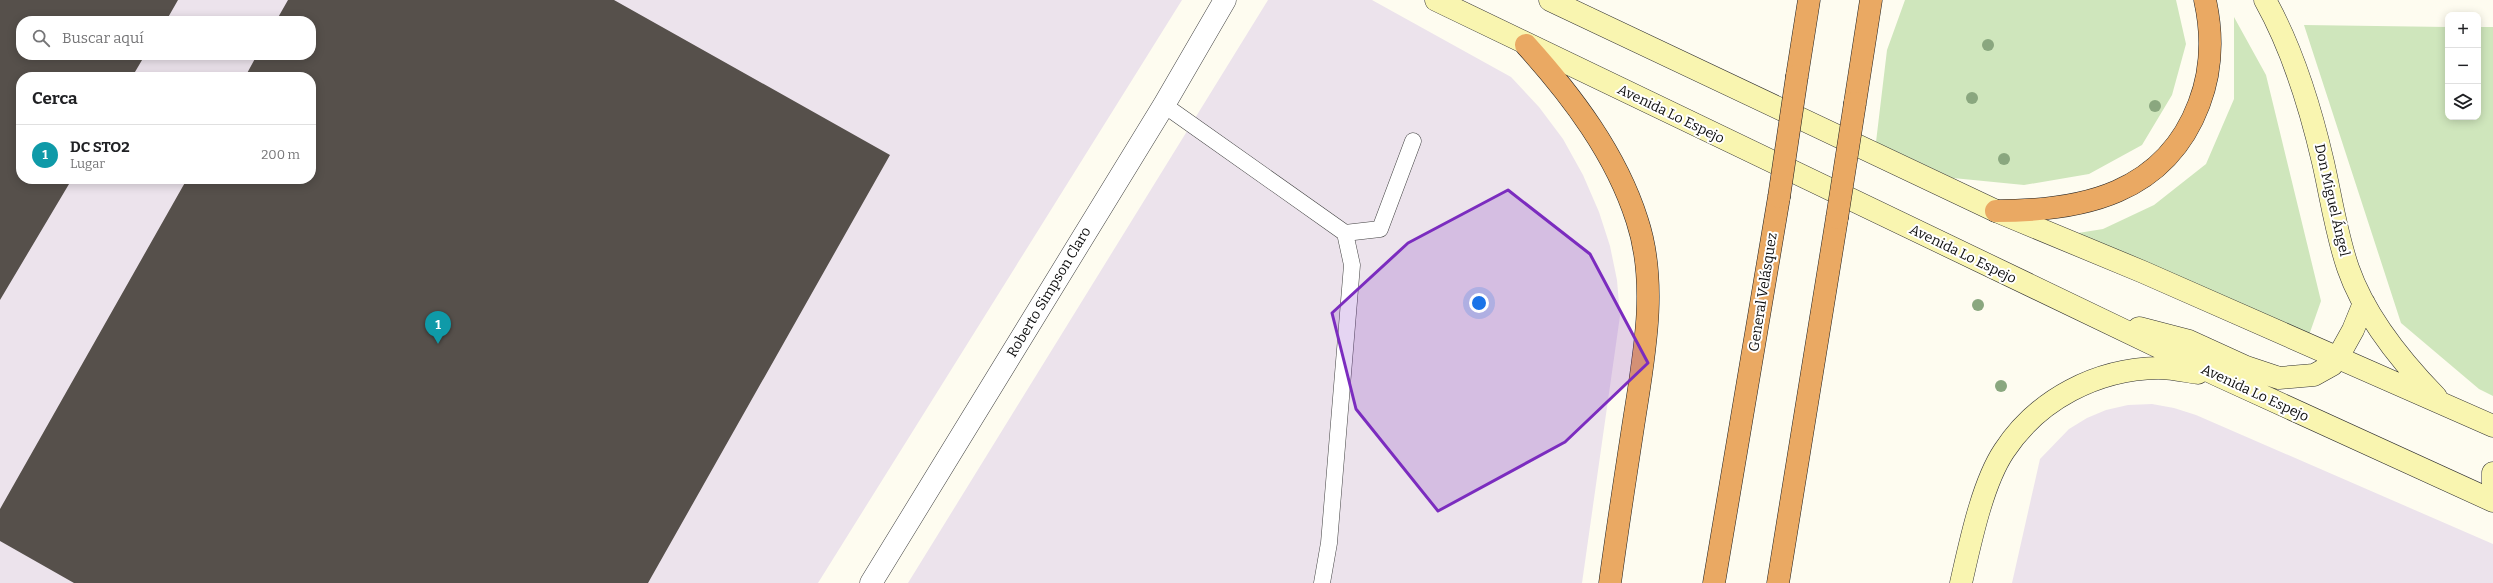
<!DOCTYPE html>
<html lang="es">
<meta charset="utf-8">
<style>
body{margin:0;font-family:Bitter,serif;background:#f2f2f2;color:#202124}
.controls{position:absolute;right:12px;top:12px;display:grid;overflow:hidden;border-radius:8px;box-shadow:0 2px 10px #0003}
.controls button{width:36px;height:36px;display:grid;place-items:center;padding:0;border:0;border-bottom:1px solid #e0e0e0;background:#fff;color:#202124;font:20px sans-serif}
.you{position:absolute;left:1479px;top:303px;width:14px;height:14px;margin:-10px;border:3px solid #fff;border-radius:50%;background:#1a73e8;box-shadow:0 0 0 6px #1a73e833}
.badge{display:grid;place-items:center;width:26px;height:26px;border-radius:50%;background:#b43230;color:#fff;font-size:13px;font-weight:700}
.pin{position:absolute;translate:-50% -33px;filter:drop-shadow(0 1px 2px #0008)}
.pin::after{content:'';position:absolute;top:21px;width:14px;height:12px;background:inherit;clip-path:polygon(0 0,100% 0,50% 100%)}
.list{margin:0;padding:0;list-style:none}
h2{display:flex;justify-content:space-between;align-items:center;height:52px;margin:0;padding:0 16px;font-size:17px}
h2 small{font-size:13px;font-weight:400;color:#757577}
.list li{display:grid;grid-template-columns:26px 1fr auto;gap:12px;align-items:center;box-sizing:border-box;height:60px;padding:0 16px;border-top:1px solid #e0e0e0}
.list b{display:block;font-size:15px;white-space:nowrap}
.list p{margin:0;font-size:13px;white-space:nowrap;color:#757577}
.list em{font-size:13px;font-style:normal;color:#757577}
.icon{flex:none;width:22px;height:22px;fill:none;stroke:currentColor;stroke-width:2;stroke-linecap:round;stroke-linejoin:round}
.map{position:relative;flex:none;width:2493px;height:583px;overflow:hidden}
.search{position:absolute;background:#fff;box-shadow:0 2px 10px #0003;left:16px;top:16px;width:300px;height:44px;display:flex;align-items:center;gap:10px;box-sizing:border-box;padding:0 14px;border-radius:16px;color:#757577;font-size:15px}
.panel{position:absolute;background:#fff;box-shadow:0 2px 10px #0003;left:16px;top:72px;width:300px;height:112px;border-radius:16px}
.map>svg:first-child{display:block}
</style>
<div class="map">
<svg width="2493" height="583" viewBox="0 0 2493 583">
<rect width="100%" height="100%" fill="#fefcf0"/>
<path fill="#ece3ec" fill-rule="evenodd" d="M0 0H1182L818 583H0ZM21 21H311V55H21ZM21 77H311V179H21Z
M1268 0H1372L1511 77 1539 107 1563 139 1583 175 1599 212 1610 246 1617 280 1620 316 1582 583H908Z
M2152 404 2174 408 2196 415 2493 544V583H2012L2040 459 2069 429 2087 418 2106 410 2128 405Z"/>
<path fill="#cfe6bc" d="M1905 0H2176L2186 44 2172 95 2142 145 2089 174 2024 185 1953 178 1876 142 1887 50Z
M2234 17 2266 75 2321 301 2308 338 2072 234 2103 229 2154 205 2206 164 2234 99Z
M2304 25 2448 27V117H2478V27H2493V396L2479 389 2401 323Z"/>
<path fill="#56504b" d="M0 0H178L166 21H21V55H145L132 77H21V179H72L0 300Z
M288 0H614L890 155 648 583H74L0 541V509L187 179H311V77H245L257 55H311V21H276Z"/>
<g fill="none" stroke-linecap="round" stroke-linejoin="round">
<g stroke="#414141" stroke-width="17">
<path id="lane" d="M1164 105 1345 233 1352 265 1329 543 1322 583
M1345 233 1380 229 1413 141"/>
</g>
<g stroke="#414141" stroke-width="23">
<path id="street" d="M871 583 1164 105 1225 0"/>
</g>
<g stroke="#303030" stroke-width="23">
<path id="secondary" d="M1436 0 2217 375 2493 501
M1550 0 1996 211 2143 272 2493 426
M2265 0C2293 50 2310 106 2323 162 2331 197 2336 233 2348 268 2365 317 2400 360 2436 397
M2139 328 2189 341 2246 367 2279 378 2314 375 2332 365 2338 357 2353 330 2364 303
M2493 473V486
M1961 583C1970 544 1982 484 2004 451 2038 399 2097 369 2158 368 2171 368 2185 371 2198 373"/>
</g>
<g stroke="#1f1f1f" stroke-width="23">
<path id="highway" d="M1526 45C1572 96 1616 154 1637 220 1659 286 1643 361 1633 427 1625 479 1617 531 1610 583
M1797 76 1809 0
M1855 103 1871 0
M1996 211C2082 211 2165 194 2199 104 2212 70 2213 36 2205 0
M1714 583 1779 197
M1778 583 1837 218"/>
</g>
<use href="#lane" stroke="#fff" stroke-width="16"/>
<use href="#street" stroke="#fff" stroke-width="22"/>
<use href="#secondary" stroke="#f9f5b0" stroke-width="22"/>
<use href="#highway" stroke="#eaa963" stroke-width="22"/>
<g stroke="#1f1f1f" stroke-width="23" stroke-linecap="butt">
<path id="highway-bridge" d="M1779 197 1797 76
M1837 218 1855 103"/>
</g>
<use href="#highway-bridge" stroke="#eaa963" stroke-width="22"/>
</g>
<g fill="#8aa77f">
<circle cx="1988" cy="45" r="6"/>
<circle cx="1972" cy="98" r="6"/>
<circle cx="2155" cy="106" r="6"/>
<circle cx="2004" cy="159" r="6"/>
<circle cx="1978" cy="305" r="6"/>
<circle cx="2001" cy="386" r="6"/>
</g>
<path fill="#7b2cbf" fill-opacity="0.2" stroke="#7b2cbf" stroke-width="3" stroke-linejoin="round" d="M1508 190 1590 254 1648 363 1565 442 1438 511 1356 409 1332 313 1408 243Z"/>
<g text-anchor="middle" dominant-baseline="central" stroke-width="4" stroke-linejoin="round" paint-order="stroke">
<g font-size="14" fill="#0e0e0e" stroke="#fff">
<text transform="translate(1671 114) rotate(26)">Avenida Lo Espejo</text>
<text transform="translate(2332 200) rotate(77)">Don Miguel Ángel</text>
<text transform="translate(1963 254) rotate(26)">Avenida Lo Espejo</text>
<text transform="translate(1049 292) rotate(-59)">Roberto Simpson Claro</text>
<text transform="translate(1763 292) rotate(-81)">General Velásquez</text>
<text transform="translate(2255 393) rotate(25)">Avenida Lo Espejo</text>
</g>
</g>
</svg>
<div class="controls">
<button>+</button>
<button>−</button>
<button><svg class="icon" aria-label="layers" viewBox="0 0 24 24"><path d="M12 4l9 5-9 5-9-5zM3 14l9 5 9-5"/></svg></button>
</div>
<div class="you"></div>
<div class="pin badge" style="left:438px;top:344px;background:#0f9aa8">1</div>
<div class="search"><svg class="icon" aria-label="search" viewBox="0 0 24 24"><circle cx="10" cy="10" r="6"/><path d="M15 15l6 6"/></svg>Buscar aquí</div>
<section class="panel">
<h2>Cerca<small></small></h2>
<ul class="list">
<li><span class="badge" style="background:#0f9aa8">1</span><div><b>DC STO2</b><p>Lugar</p></div><em>200 m</em></li>
</ul>
</section>
</div>
